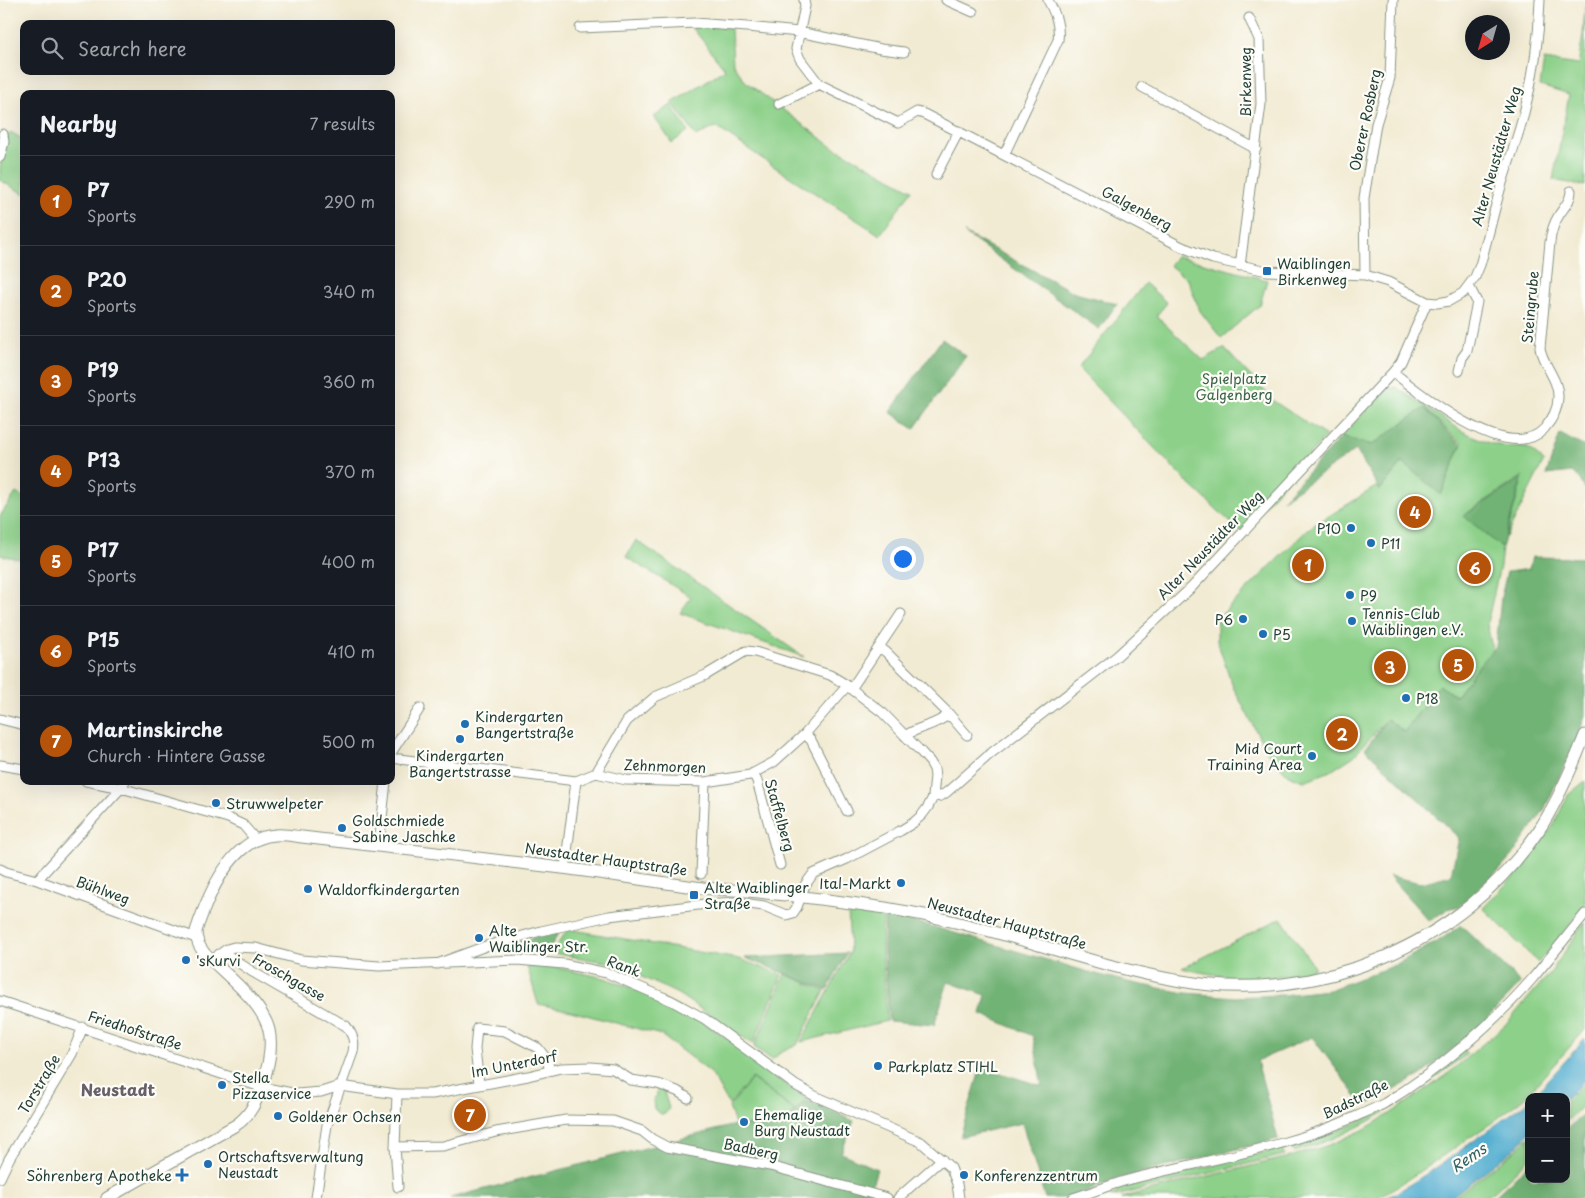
<!DOCTYPE html>
<meta charset="utf-8">
<style>
body{margin:0;font-family:"Playpen Sans",sans-serif;background:#242831;color:#f1f3f6}
.controls{position:absolute;right:15px;bottom:15px;display:grid;overflow:hidden;border-radius:10px;box-shadow:0 5px 20px #0002}
.controls button{width:45px;height:45px;display:grid;place-items:center;padding:0;border:0;border-bottom:1px solid #363941;background:#171b24;color:#f1f3f6;font:25px sans-serif}
.compass{position:absolute;left:1465px;top:15px;width:45px;height:45px;border-radius:50%;background:#171b24;box-shadow:0 5px 20px #0002;rotate:217deg}
.you{position:absolute;left:902px;top:558px;width:18px;height:18px;margin:-12px;border:4px solid #fff;border-radius:50%;background:#1a73e8;box-shadow:0 0 0 8px #1a73e833}
.badge{display:grid;place-items:center;width:32px;height:32px;border-radius:50%;background:#b45309;color:#fff;font-size:16px;font-weight:700}
.pin{position:absolute;translate:-50% -50%;border:2px solid #fff;box-shadow:0 1px 5px #0006}
.list{margin:0;padding:0;list-style:none}
h2{display:flex;justify-content:space-between;align-items:center;height:65px;margin:0;padding:0 20px;font-size:21px}
h2 small{font-size:16px;font-weight:400;color:#9ea1a6}
.list li{display:grid;grid-template-columns:32px 1fr auto;gap:15px;align-items:center;box-sizing:border-box;height:90px;padding:0 20px;border-top:1px solid #363941}
.list b{display:block;font-size:19px;white-space:nowrap}
.list p{margin:0;font-size:16px;white-space:nowrap;color:#9ea1a6}
.list em{font-size:16px;font-style:normal;color:#9ea1a6}
.icon{flex:none;width:28px;height:28px;fill:none;stroke:currentColor;stroke-width:2;stroke-linecap:round;stroke-linejoin:round}
.map{position:relative;flex:none;width:1585px;height:1198px;overflow:hidden}
.search{position:absolute;background:#171b24;box-shadow:0 5px 20px #0002;left:20px;top:20px;width:375px;height:55px;display:flex;align-items:center;gap:12px;box-sizing:border-box;padding:0 18px;border-radius:10px;color:#9ea1a6;font-size:19px}
.panel{position:absolute;background:#171b24;box-shadow:0 5px 20px #0002;left:20px;top:90px;width:375px;height:695px;border-radius:10px}
.map>svg:first-child{display:block}
</style>
<div class="map">
<svg width="1585" height="1198" viewBox="0 0 1585 1198">
<rect width="100%" height="100%" fill="#fdfcf7"/>
<filter id="ink" filterUnits="userSpaceOnUse"><feTurbulence type="fractalNoise" baseFrequency=".02" numOctaves="2"/><feDisplacementMap in="SourceGraphic" scale="10" xChannelSelector="R" yChannelSelector="G"/><feConvolveMatrix kernelMatrix="1 2 1 2 8 2 1 2 1" color-interpolation-filters="sRGB"/></filter>
<filter id="wash" filterUnits="userSpaceOnUse"><feTurbulence type="fractalNoise" baseFrequency=".0096" numOctaves="4" result="noise"/><feDisplacementMap in="SourceGraphic" scale="20" xChannelSelector="R" yChannelSelector="G"/><feGaussianBlur stdDeviation="1.12" result="paint"/><feColorMatrix in="noise" values="0 0 0 0 0 0 0 0 0 0 0 0 0 0 0 0 0 1.4 0 .05"/><feComposite in="paint" operator="in"/></filter>
<g filter="url(#wash)">
<rect width="100%" height="100%" fill="#f2ebd3"/>
<path fill="#8cd089" stroke="#56865e" d="M1585 7V186L1553 180 1569 95 1540 86 1544 60 1578 65 1583 35Z
M691 26 731 28 733 64 746 82 830 145 912 190 880 235 782 172 716 127 696 136 672 103 725 69Z
M671 105 688 131 672 143 654 117Z
M11 132 24 140V194L0 180V168L7 136Z
M1177 256 1267 280 1260 305 1221 338 1200 311 1188 280 1169 265Z
M1145 283 1167 303 1156 316 1203 360 1224 348 1275 402 1326 436 1241 532 1185 480 1078 368Z
M1396 387 1462 431 1489 443 1508 447 1528 448 1544 461 1506 537 1523 476 1464 515 1502 548 1500 566 1487 624 1493 652 1481 663 1456 696 1439 686 1404 732 1387 719 1354 756 1331 771 1304 781 1288 775 1267 752 1233 687 1217 641V619L1308 529 1377 486 1380 490 1402 462 1441 494 1462 444 1425 408 1372 445 1341 437 1385 390Z
M16 493 24 498V560L0 555V516Z
M636 540 804 657 680 613 691 597 626 557Z
M1585 781V903L1581 911 1538 963 1483 908 1527 863 1553 826 1568 795Z
M848 910 883 915 882 951 887 1021 801 1042 850 952Z
M1281 918 1315 968C1277 983 1220 978 1182 968Z
M1585 921V1030L1525 1097 1493 1122 1441 1157 1401 1184 1376 1198H1121L1175 1184 1289 1157 1329 1145 1363 1130 1390 1114 1444 1077 1505 1025 1551 972Z
M568 929 739 959 782 975 753 1044 678 994 612 963 551 953Z
M527 966 554 967 605 978 664 1000 688 1012 737 1045 757 1063 806 1099 795 1111 752 1078 729 1105 711 1073 661 1035 567 1010 538 1004Z
M785 974 825 991 797 1045 780 1053 772 1060 754 1047Z
M1464 1050 1467 1054C1412 1096 1362 1133 1294 1152L1292 1146C1321 1137 1350 1128 1375 1113 1407 1096 1435 1072 1464 1050Z
M752 1079 795 1111 780 1127 735 1124 729 1107Z
M1585 1083V1103L1566 1122V1101Z
M656 1087 663 1089 669 1108 665 1114H661L654 1109 653 1100 657 1095Z
M1529 1137V1159L1494 1192 1484 1198H1453L1512 1153Z
M1283 1148 1284 1155 1111 1197 1123 1187Z"/>
<path fill="#71b275" stroke="#487854" d="M964 233 1075 293 1117 304 1099 329Z
M942 339 966 356 914 429 890 412Z
M1424 408 1461 445 1441 495 1402 462 1380 490 1356 450 1282 500 1341 437 1372 445Z
M1560 434 1585 447V489L1579 478 1572 472 1546 475Z
M1522 478 1502 548 1464 516Z
M1532 557 1585 558V715L1578 737 1544 810 1514 853 1497 872 1460 906 1448 909 1429 921 1389 876 1421 883 1451 875 1459 838 1365 749 1387 719 1404 732 1439 685 1456 696 1481 663 1496 647 1501 597 1507 572 1529 569Z
M885 916 927 925 1092 973 1132 983 1186 993 1235 997 1282 995 1329 990 1395 965 1443 938 1461 925 1521 983 1474 1032 1421 1075 1364 1106 1312 1037 1257 1061 1278 1139 1120 1178 1071 1198H1045L1022 1123 960 1137 981 1067 1042 1086 1033 1036 981 1014 986 995 948 982 934 1025 889 1021 884 951Z
M560 930 548 952 488 951Z
M847 953 827 990 745 958Z
M807 1100 854 1121 841 1153 877 1169 872 1185 895 1196 894 1198H450L735 1125 780 1128Z
M1585 1113V1198H1493L1529 1164V1179H1566V1130Z"/>
<path fill="#52aed0" stroke="#387682" d="M1585 1039V1080L1566 1099V1097H1533Z
M1529 1101V1134L1513 1150 1450 1198H1385L1398 1192 1440 1165Z"/>
</g>
<g filter="url(#ink)">
<g fill="none" stroke-linecap="round" stroke-linejoin="round">
<g stroke="#889484" stroke-width="11">
<path id="minor" d="M804 0 805 6 796 49 800 59 819 84 898 123 917 112 924 114 1182 247 1213 259 1267 271 1365 275 1388 282 1427 302 1437 303 1449 301 1463 293 1475 277 1480 265C1488 238 1494 210 1502 183 1509 161 1517 140 1523 117 1533 80 1539 39 1540 0
M946 0 973 12
M580 28 695 23 747 27 799 32 881 49 904 52
M1142 87 1256 149
M779 104 819 84
M1004 155 1058 40C1060 25 1055 13 1048 0
M0 157 4 142 3 134
M936 175 959 131
M1240 266 1261 104 1259 39 1249 18
M1365 275 1364 198 1376 124 1390 78 1393 0
M1459 371 1462 358 1467 351 1477 302 1469 286
M1393 372C1422 395 1508 466 1544 429 1551 421 1558 409 1558 398 1559 379 1543 366 1540 348L1550 242C1551 232 1554 223 1559 215 1564 207 1571 201 1571 191
M879 647 886 652 949 714C936 726 919 726 905 736
M851 689 901 614
M949 714 967 735
M0 719 24 725
M805 734 811 740 847 811
M391 753 420 708
M391 758 576 781 596 773 627 721 655 697 706 675 746 651 755 652 830 675 845 684 883 713 921 752 930 762 934 769 935 776 933 797 928 807 922 815 913 823 900 831 847 859 813 874 805 885 797 907 793 913 786 915 764 906 735 902 706 904 609 916 541 931 486 946 437 964
M0 765 24 769
M596 773 626 780 705 782 750 775 774 762 805 734 847 686
M753 773 757 781 780 865
M86 781 121 788 228 818 243 825 256 840
M933 797 941 796 947 792 990 754 1117 656 1192 587 1393 372 1401 362 1427 302
M379 846 386 781
M565 868 576 781
M0 869 6 872 37 880 196 938
M701 874 705 782
M37 880 121 788 125 781
M219 954 229 956 251 971 346 1026C353 1035 355 1041 353 1052L327 1125 316 1198
M212 960 227 949 234 947 256 948 301 960 379 966 517 960 564 964 607 973 672 1001 705 1019 795 1085 815 1096 921 1142 951 1168 957 1184 959 1198
M0 1001 261 1087 297 1094 321 1092 340 1086 397 1094H432L528 1076 561 1068 591 1067 613 1069 631 1080 658 1084 677 1091 688 1098
M479 1084 475 1049 477 1028 505 1031 538 1048 548 1061 549 1070
M397 1094 395 1147 398 1187
M395 1147 443 1146 496 1132 566 1120 613 1121 642 1131 652 1139 667 1147 770 1166 887 1198
M0 1178 9 1159 72 1054 83 1027
M898 1198 942 1159
M1073 1198C1090 1193 1107 1186 1124 1181 1202 1160 1283 1150 1357 1116 1366 1112 1376 1108 1385 1103 1435 1073 1494 1023 1532 979 1550 958 1567 936 1585 914"/>
</g>
<g stroke="#889484" stroke-width="13">
<path id="tertiary" d="M107 1198 236 1125C251 1115 257 1100 263 1083 268 1067 273 1048 269 1030 262 1002 226 975 205 954 199 946 196 941 196 931 208 895 231 838 275 835 284 834 294 836 302 837 389 848 476 857 562 868 609 874 656 882 703 888 724 890 745 890 766 893 806 897 846 902 885 908 909 912 932 916 955 922 1031 940 1104 968 1181 981 1317 1005 1461 946 1539 830 1558 801 1572 768 1585 735"/>
</g>
<use href="#minor" stroke="#fff" stroke-width="9"/>
<use href="#tertiary" stroke="#fff" stroke-width="11"/>
</g>
</g>
<g fill="#1f6fb2" stroke="#fdfcf7" stroke-width="2">
<rect x="1262" y="266" width="10" height="10" rx="2.5"/>
<circle cx="1351" cy="528" r="5"/>
<circle cx="1371" cy="543" r="5"/>
<circle cx="1350" cy="595" r="5"/>
<circle cx="1243" cy="619" r="5"/>
<circle cx="1352" cy="621" r="5"/>
<circle cx="1263" cy="634" r="5"/>
<circle cx="1406" cy="698" r="5"/>
<circle cx="465" cy="724" r="5"/>
<circle cx="460" cy="739" r="5"/>
<circle cx="1312" cy="756" r="5"/>
<circle cx="216" cy="803" r="5"/>
<circle cx="342" cy="828" r="5"/>
<circle cx="901" cy="883" r="5"/>
<circle cx="308" cy="889" r="5"/>
<rect x="689" y="890" width="10" height="10" rx="2.5"/>
<circle cx="479" cy="938" r="5"/>
<circle cx="186" cy="960" r="5"/>
<circle cx="878" cy="1066" r="5"/>
<circle cx="222" cy="1085" r="5"/>
<circle cx="278" cy="1116" r="5"/>
<circle cx="744" cy="1122" r="5"/>
<circle cx="208" cy="1164" r="5"/>
<path d="M179.5 1167.5h5v5h5v5h-5v5h-5v-5h-5v-5h5z"/>
<circle cx="964" cy="1175" r="5"/>
</g>
<g text-anchor="middle" dominant-baseline="central" stroke-width="4.5" stroke-linejoin="round" paint-order="stroke">
<g font-size="14" fill="#1f3d34" stroke="#fdfcf7">
<text transform="translate(1245 82) rotate(-90)">Birkenweg</text>
<text transform="translate(1365 120) rotate(-78)">Oberer Rosberg</text>
<text transform="translate(1496 156) rotate(-74)">Alter Neustädter Weg</text>
<text transform="translate(1137 208) rotate(28)">Galgenberg</text>
<text transform="translate(1530 307) rotate(-85)">Steingrube</text>
<text transform="translate(1210 545) rotate(-46)">Alter Neustädter Weg</text>
<text transform="translate(665 766) rotate(2)">Zehnmorgen</text>
<text transform="translate(780 815) rotate(74)">Staffelberg</text>
<text transform="translate(606 859) rotate(8)">Neustadter Hauptstraße</text>
<text transform="translate(103 890) rotate(20)">Bühlweg</text>
<text transform="translate(1007 923) rotate(15)">Neustadter Hauptstraße</text>
<text transform="translate(624 966) rotate(21)">Rank</text>
<text transform="translate(289 977) rotate(30)">Froschgasse</text>
<text transform="translate(135 1030) rotate(18)">Friedhofstraße</text>
<text transform="translate(514 1064) rotate(-11)">Im Unterdorf</text>
<text transform="translate(39 1084) rotate(-59)">Torstraße</text>
<text transform="translate(1355 1099) rotate(-26)">Badstraße</text>
<text transform="translate(751 1149) rotate(12)">Badberg</text>
</g>
<g font-size="14" fill="#1f3d34" stroke="#fdfcf7" text-anchor="start">
<text x="1277" y="263">Waiblingen<tspan x="1277" dy="16">Birkenweg</tspan></text>
<text x="1341" y="528" text-anchor="end">P10</text>
<text x="1381" y="543">P11</text>
<text x="1360" y="595">P9</text>
<text x="1362" y="613">Tennis-Club<tspan x="1362" dy="16">Waiblingen e.V.</tspan></text>
<text x="1233" y="619" text-anchor="end">P6</text>
<text x="1273" y="634">P5</text>
<text x="1416" y="698">P18</text>
<text x="475" y="716">Kindergarten<tspan x="475" dy="16">Bangertstraße</tspan></text>
<text x="1302" y="748" text-anchor="end">Mid Court<tspan x="1302" dy="16">Training Area</tspan></text>
<text x="460" y="755" text-anchor="middle">Kindergarten<tspan x="460" dy="16">Bangertstrasse</tspan></text>
<text x="226" y="803">Struwwelpeter</text>
<text x="352" y="820">Goldschmiede<tspan x="352" dy="16">Sabine Jaschke</tspan></text>
<text x="891" y="883" text-anchor="end">Ital-Markt</text>
<text x="704" y="887">Alte Waiblinger<tspan x="704" dy="16">Straße</tspan></text>
<text x="318" y="889">Waldorfkindergarten</text>
<text x="489" y="930">Alte<tspan x="489" dy="16">Waiblinger Str.</tspan></text>
<text x="196" y="960">'sKurvi</text>
<text x="888" y="1066">Parkplatz STIHL</text>
<text x="232" y="1077">Stella<tspan x="232" dy="16">Pizzaservice</tspan></text>
<text x="754" y="1114">Ehemalige<tspan x="754" dy="16">Burg Neustadt</tspan></text>
<text x="288" y="1116">Goldener Ochsen</text>
<text x="218" y="1156">Ortschaftsverwaltung<tspan x="218" dy="16">Neustadt</tspan></text>
<text x="172" y="1175" text-anchor="end">Söhrenberg Apotheke</text>
<text x="974" y="1175">Konferenzzentrum</text>
</g>
<g font-size="14" fill="#3a6249" stroke="#fdfcf7">
<text x="1234" y="378">Spielplatz<tspan x="1234" dy="16">Galgenberg</tspan></text>
</g>
<g font-size="15" font-style="italic" fill="#2e5f63" stroke="#fdfcf7">
<text transform="translate(1468 1157) rotate(-34)">Rems</text>
</g>
<g font-size="16" font-weight="bold" fill="#676068" stroke="#fdfcf7">
<text x="118" y="1089">Neustadt</text>
</g>
</g>
</svg>
<div class="controls">
<button>+</button>
<button>−</button>
</div>
<svg class="compass" viewBox="-18 -18 36 36"><path d="M0-13l5 13h-10z" fill="#e53935"/><path d="M0 13l5-13h-10z" fill="#9ea1a6"/></svg>
<div class="you"></div>
<div class="pin badge" style="left:1308px;top:565px">1</div>
<div class="pin badge" style="left:1342px;top:734px">2</div>
<div class="pin badge" style="left:1390px;top:667px">3</div>
<div class="pin badge" style="left:1415px;top:512px">4</div>
<div class="pin badge" style="left:1458px;top:665px">5</div>
<div class="pin badge" style="left:1475px;top:568px">6</div>
<div class="pin badge" style="left:470px;top:1115px">7</div>
<div class="search"><svg class="icon" aria-label="search" viewBox="0 0 24 24"><circle cx="10" cy="10" r="6"/><path d="M15 15l6 6"/></svg>Search here</div>
<section class="panel">
<h2>Nearby<small>7 results</small></h2>
<ul class="list">
<li><span class="badge">1</span><div><b>P7</b><p>Sports</p></div><em>290 m</em></li>
<li><span class="badge">2</span><div><b>P20</b><p>Sports</p></div><em>340 m</em></li>
<li><span class="badge">3</span><div><b>P19</b><p>Sports</p></div><em>360 m</em></li>
<li><span class="badge">4</span><div><b>P13</b><p>Sports</p></div><em>370 m</em></li>
<li><span class="badge">5</span><div><b>P17</b><p>Sports</p></div><em>400 m</em></li>
<li><span class="badge">6</span><div><b>P15</b><p>Sports</p></div><em>410 m</em></li>
<li><span class="badge">7</span><div><b>Martinskirche</b><p>Church · Hintere Gasse</p></div><em>500 m</em></li>
</ul>
</section>
</div>
